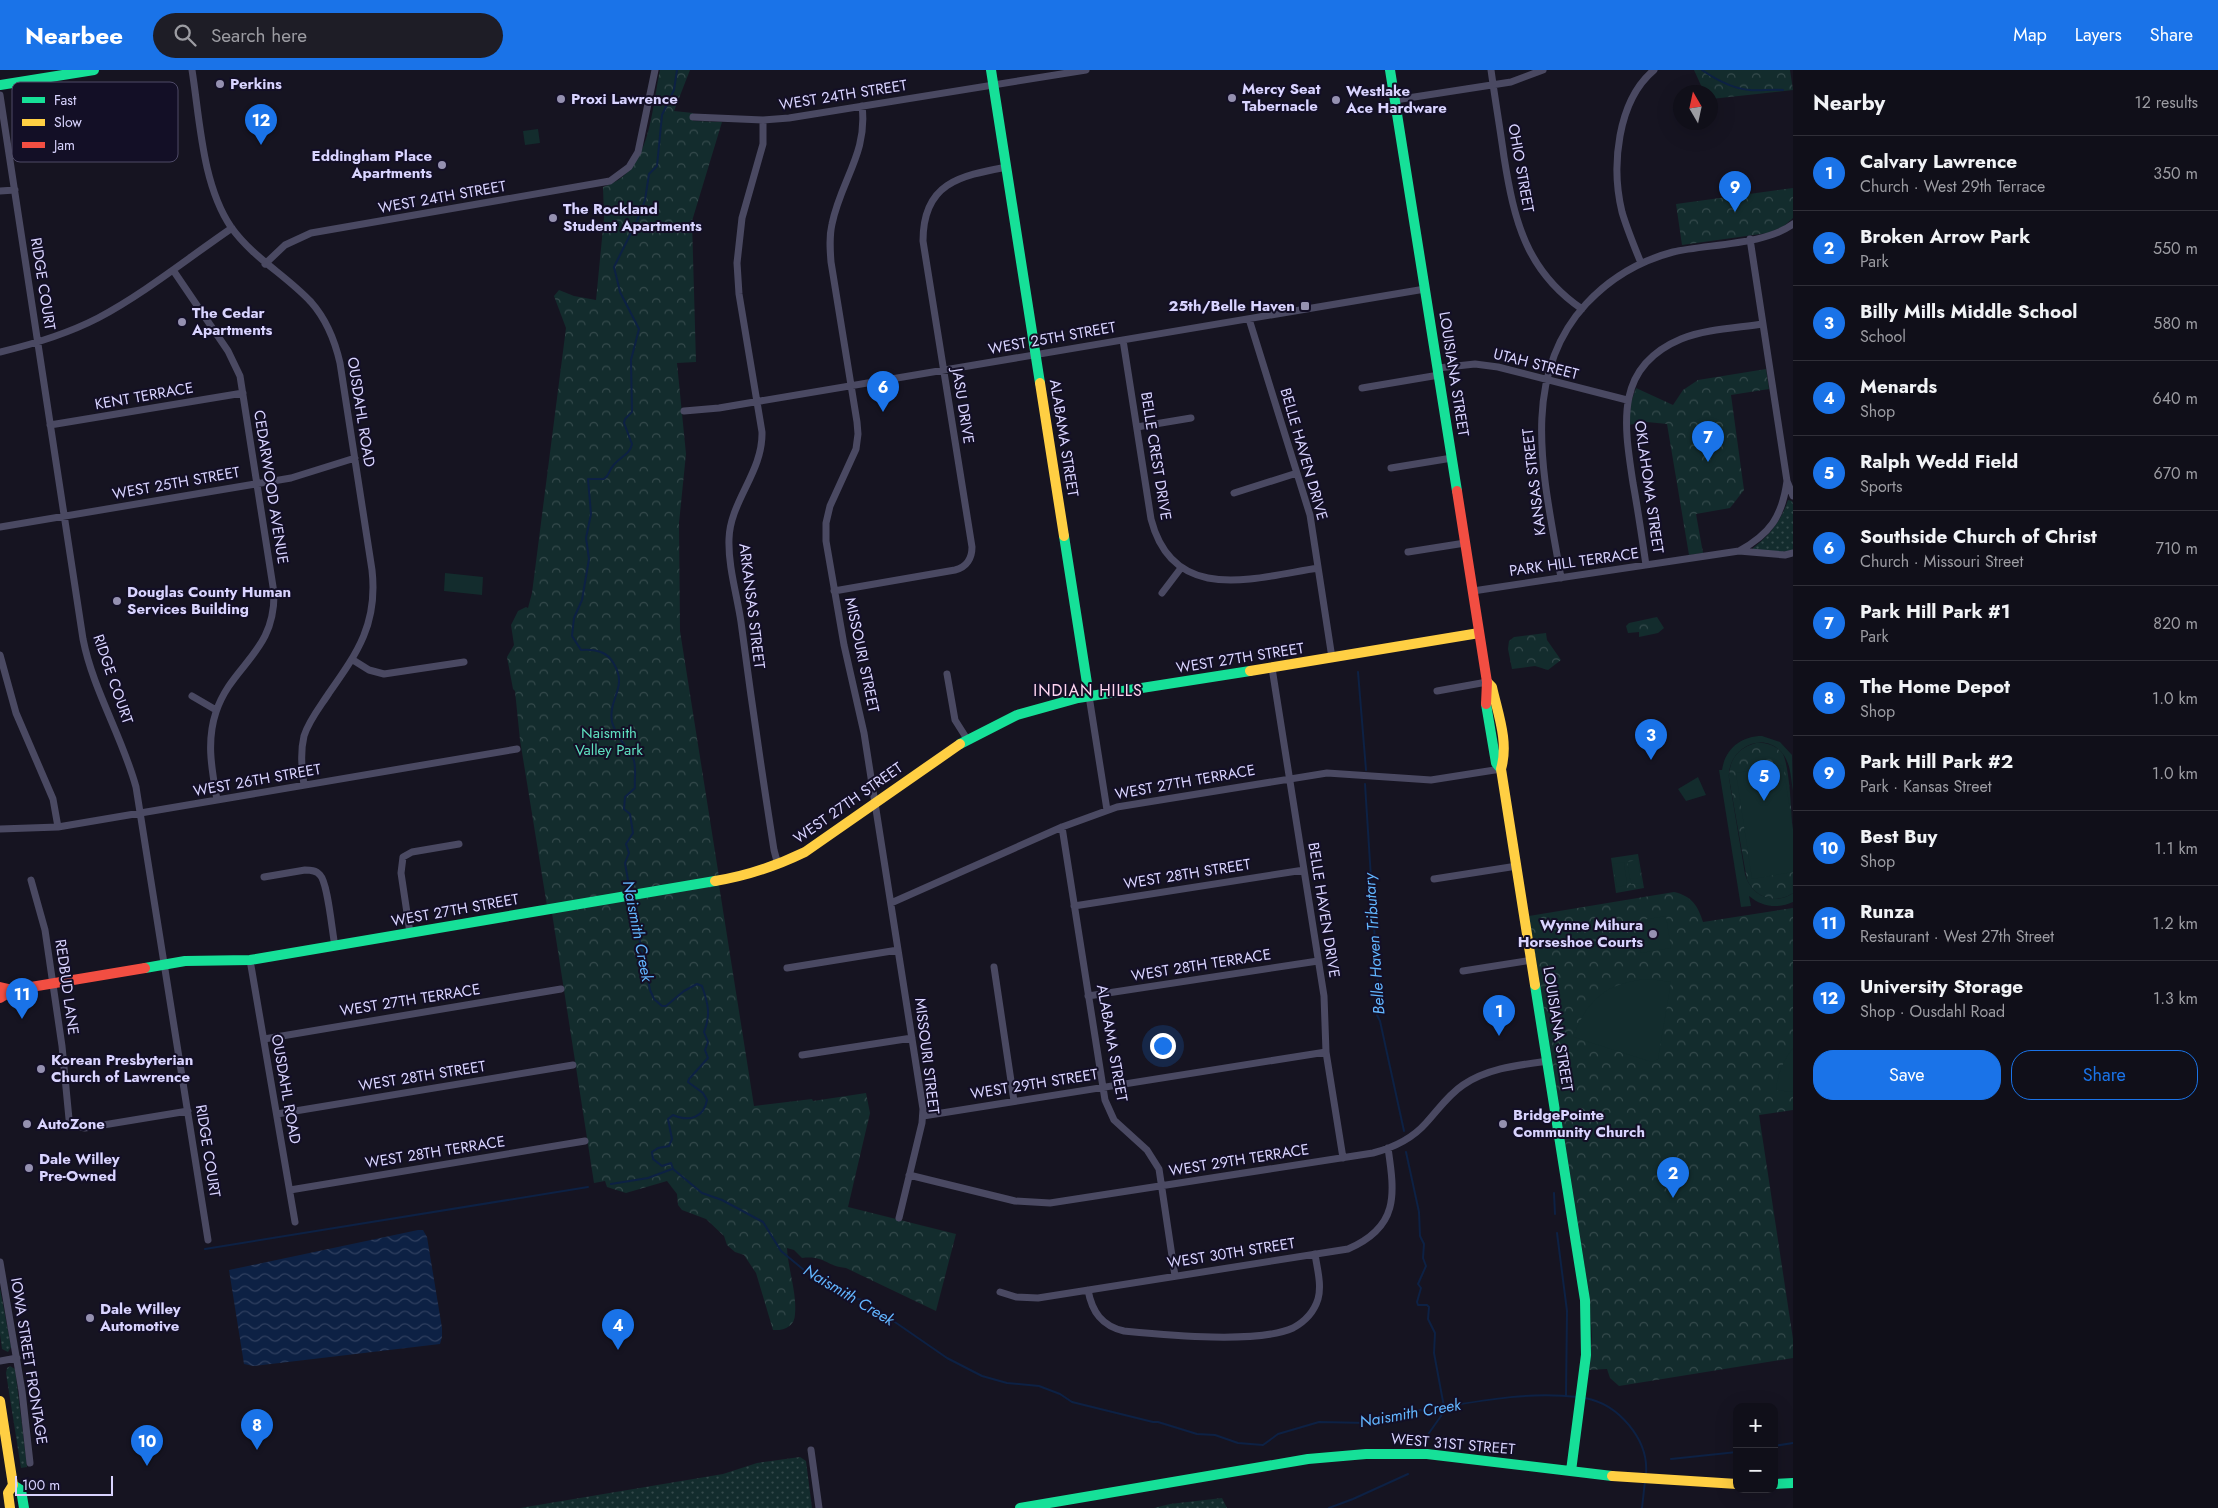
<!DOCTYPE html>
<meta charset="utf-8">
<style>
body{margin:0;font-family:Jost,sans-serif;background:#1e1d26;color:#f1f3f6}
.controls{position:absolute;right:15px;bottom:15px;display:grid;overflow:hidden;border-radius:10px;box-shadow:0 5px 20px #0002}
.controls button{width:45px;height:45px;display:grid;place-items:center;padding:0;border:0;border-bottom:1px solid #302f38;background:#100f19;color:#f1f3f6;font:25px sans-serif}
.compass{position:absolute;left:1673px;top:15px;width:45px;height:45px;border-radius:50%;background:#100f19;box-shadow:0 5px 20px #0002;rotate:351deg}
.scale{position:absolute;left:15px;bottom:12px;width:98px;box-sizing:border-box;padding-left:5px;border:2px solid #d9d4ff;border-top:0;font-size:14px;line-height:18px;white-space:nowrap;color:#d9d4ff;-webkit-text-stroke:4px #130f26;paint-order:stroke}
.you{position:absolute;left:1162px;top:975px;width:18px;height:18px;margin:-12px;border:4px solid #fff;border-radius:50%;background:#1a73e8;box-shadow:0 0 0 8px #1a73e833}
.badge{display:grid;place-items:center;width:32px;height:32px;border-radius:50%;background:#1a73e8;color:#fff;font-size:16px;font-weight:700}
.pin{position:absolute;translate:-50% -41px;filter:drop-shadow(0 1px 2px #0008)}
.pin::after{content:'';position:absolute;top:26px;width:18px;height:15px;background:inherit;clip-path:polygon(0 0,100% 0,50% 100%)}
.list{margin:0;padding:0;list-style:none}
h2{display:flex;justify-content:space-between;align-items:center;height:65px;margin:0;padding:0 20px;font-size:21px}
h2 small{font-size:16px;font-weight:400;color:#9c9ca2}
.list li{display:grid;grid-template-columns:32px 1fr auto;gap:15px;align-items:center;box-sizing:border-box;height:75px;padding:0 20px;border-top:1px solid #302f38}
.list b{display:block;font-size:19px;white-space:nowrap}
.list p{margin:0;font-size:16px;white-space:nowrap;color:#9c9ca2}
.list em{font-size:16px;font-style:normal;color:#9c9ca2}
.actions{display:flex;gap:10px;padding:15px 20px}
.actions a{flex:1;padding:11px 0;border:1px solid #1a73e8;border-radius:20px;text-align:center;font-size:18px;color:#1a73e8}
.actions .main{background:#1a73e8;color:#fff}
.icon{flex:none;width:28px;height:28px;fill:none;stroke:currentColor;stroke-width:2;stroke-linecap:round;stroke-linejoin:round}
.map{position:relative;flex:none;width:1793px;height:1438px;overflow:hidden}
header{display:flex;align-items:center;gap:30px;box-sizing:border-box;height:70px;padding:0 25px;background:#1a73e8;color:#fff}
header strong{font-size:24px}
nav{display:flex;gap:28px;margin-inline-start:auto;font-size:18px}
.search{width:350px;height:45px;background:#1e1d26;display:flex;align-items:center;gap:12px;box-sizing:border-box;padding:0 18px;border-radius:28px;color:#9c9ca2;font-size:19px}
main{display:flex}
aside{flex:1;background:#100f19}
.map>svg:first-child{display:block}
</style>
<header>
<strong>Nearbee</strong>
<div class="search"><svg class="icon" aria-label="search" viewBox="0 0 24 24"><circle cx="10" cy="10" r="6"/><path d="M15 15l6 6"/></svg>Search here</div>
<nav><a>Map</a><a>Layers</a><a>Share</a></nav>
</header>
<main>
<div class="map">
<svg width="1793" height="1438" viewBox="0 0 1793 1438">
<defs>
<pattern id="grass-dots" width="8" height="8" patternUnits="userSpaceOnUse" patternTransform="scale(1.25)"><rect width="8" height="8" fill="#132c2d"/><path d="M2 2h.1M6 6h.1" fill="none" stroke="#354a4c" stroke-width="1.8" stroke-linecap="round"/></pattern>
<pattern id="forest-crowns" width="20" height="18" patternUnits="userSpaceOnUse" patternTransform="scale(1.25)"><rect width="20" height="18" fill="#132c2d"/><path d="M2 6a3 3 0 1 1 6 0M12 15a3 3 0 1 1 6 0" fill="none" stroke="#354a4c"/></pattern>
<pattern id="water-waves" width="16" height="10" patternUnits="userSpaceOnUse" patternTransform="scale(1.25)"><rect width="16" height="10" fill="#0d2144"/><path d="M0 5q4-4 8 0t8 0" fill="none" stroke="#304060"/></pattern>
</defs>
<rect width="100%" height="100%" fill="#161421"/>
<path fill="url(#grass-dots)" d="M1788 430 1792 431 1793 434V480L1782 482 1753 480V478C1770 465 1781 451 1788 430Z
M0 1218 11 1277 8 1282 2 1279 0 1264Z
M10 1296 15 1299 27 1397 21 1398 6 1303 7 1298Z
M800 1387 806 1391 812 1438H520L723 1404 757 1393Z
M1222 1428 1227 1438H1154L1170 1434Z"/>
<path fill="url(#forest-crowns)" d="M660 0H690L674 41 693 43V51L722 52 692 151 696 292 677 293 686 384 679 453 680 561 719 807 547 836 520 670 515 621 513 619 507 587 514 575 511 555 518 541 526 537 528 538 532 523 566 258 554 226 559 220 574 226 596 230 604 148 603 117C651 103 651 41 660 0Z
M1694 0H1790L1793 20 1711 29 1710 22H1704Z
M1793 118V148L1784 156 1768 163 1682 175 1676 134Z
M1766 299 1769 319 1731 325 1744 420 1730 438 1696 444 1703 483 1689 485 1667 354 1647 352 1628 355 1630 335 1636 318 1673 335 1683 320 1698 310Z
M1657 547 1664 558 1658 563 1639 567V562L1628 563 1626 556 1629 553Z
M1546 563 1547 570 1561 590 1548 600 1535 596 1512 599 1508 579 1509 571 1514 567Z
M1756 673C1766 672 1777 676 1783 684 1793 706 1793 793 1793 823 1775 835 1756 828 1747 810L1729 708C1729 689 1738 678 1756 673Z
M1638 784 1644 818 1616 823 1611 788Z
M719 815 754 1036 812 1029 813 1031 866 1023 870 1043 848 1137 956 1164 936 1241 846 1198C826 1196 824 1185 802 1188L794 1180 787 1178C788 1199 797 1223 795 1244 795 1256 784 1261 773 1260L756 1203 744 1185 735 1182 727 1175 724 1166 706 1149 682 1140 678 1135 677 1124 667 1111 626 1123 607 1117 605 1111 594 1113 552 843Z
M1674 822C1692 826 1698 836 1703 852L1793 838V1040L1759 1045 1793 1269V1288L1619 1316 1610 1308 1607 1299 1589 1300 1592 1266 1589 1222 1529 846Z"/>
<path fill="#132c2d" d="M538 59 540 73 525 75 523 61Z
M445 503 483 507 482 525 444 521Z
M1762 666 1780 672 1792 685 1793 721C1791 710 1791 697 1785 687 1767 658 1727 676 1729 708L1745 804C1751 826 1774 836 1793 823V832C1778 839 1762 837 1749 826L1751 836 1741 837 1719 700H1722C1725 679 1741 666 1762 666Z
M1783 695 1793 759V802L1752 809 1736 703Z
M1698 707 1706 725 1686 731 1678 719Z
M1638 790 1642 813 1631 814 1627 792Z
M1624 792 1627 815 1617 817 1613 794Z
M1666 846 1671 878 1641 883 1636 851Z
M1649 909 1671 912 1658 989 1652 992 1573 967C1587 929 1608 912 1649 909Z
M1793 978V1022L1776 1020C1778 1003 1783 991 1793 978Z"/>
<path fill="url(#water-waves)" d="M418 1160H423L427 1167 442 1258V1267L440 1274 253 1296 244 1294 229 1200Z"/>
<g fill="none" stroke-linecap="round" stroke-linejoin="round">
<path stroke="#0d2144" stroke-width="2" d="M1702 0C1715 9 1734 19 1750 20 1760 21 1772 19 1783 20
M1358 602 1366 700
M1365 714 1378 918 1377 945 1380 951 1404 1061
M630 822 625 793 629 783 626 774 633 763 630 744 624 739 625 727 635 718C634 710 637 695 633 688 626 675 616 667 612 652 608 628 628 618 614 594 607 581 595 579 581 580L572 566 574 548 582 530 589 489 586 468 591 444 588 409H604C610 405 609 400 613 396 619 387 630 385 632 374L624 353 625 349 632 342 631 290 639 259 620 222 614 197 637 151 645 130 649 104 657 96 662 45 674 20 677 0
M631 829 650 920 654 929 662 936H666L684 921 697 914 702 916C708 933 711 945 704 962L708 972 705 980 708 988 689 1009 688 1012 703 1023 707 1030C704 1048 689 1052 673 1045L668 1049 672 1069 669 1076 658 1078 652 1082 653 1089 662 1096 671 1093 673 1099 702 1123 722 1130 763 1152 781 1181 810 1205 847 1227 863 1230 947 1288 982 1306 1007 1313 1039 1316 1060 1324 1072 1332 1153 1352H1158L1197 1364 1215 1365 1238 1373 1263 1375 1278 1364 1319 1352 1368 1353 1401 1347 1420 1340 1437 1341 1444 1337C1490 1329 1531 1322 1578 1327
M1406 1082 1419 1142 1420 1166 1424 1174 1423 1188 1426 1196 1418 1214 1421 1218 1417 1232 1418 1235H1427L1429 1237 1428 1249 1435 1263 1434 1283 1444 1337 1441 1346 1429 1363
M611 1114 648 1108 672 1099
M1554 1123 1555 1144
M1557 1163 1567 1241 1566 1325
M205 1179 588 1117
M1585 1328C1618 1334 1649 1369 1646 1404
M1774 1376 1793 1373
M1671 1389 1737 1382
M1329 1438 1353 1429 1408 1404
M1642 1438 1645 1411"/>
<path stroke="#4a4962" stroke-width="7" d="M192 0C200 50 202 114 231 157 253 188 286 205 311 232 326 249 335 271 340 293L372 500C378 553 358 582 329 623 320 637 309 650 304 666 300 683 302 699 304 715
M1491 0C1495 29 1500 58 1504 87 1514 150 1526 201 1582 239
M0 25 83 569C93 620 122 666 136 717L208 1170
M1395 30 1511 12 1543 0
M862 36C868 83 841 110 832 154 829 167 830 179 831 192L857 352 858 364 856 379 830 436 826 453V471L844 575 864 663 923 1039 922 1053 899 1148
M693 47 763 50 789 48 1086 0
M763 50V74L742 148 737 193 739 224 762 362C763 402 730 431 729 469 728 496 737 525 741 552 751 628 762 704 774 780L778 795
M0 121 15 120
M1641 193C1634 176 1627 159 1622 142 1611 97 1617 31 1654 0
M265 194 285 175 311 163 610 111 629 97 638 82 655 0
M173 200 228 281 240 306 274 523C275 583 232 594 216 642 206 672 212 700 217 730
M1249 249 1310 445 1332 588
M1123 270 1151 449C1173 535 1254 508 1318 498
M0 282C34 274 67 264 98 248 145 223 188 188 232 158
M1438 298 1475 294 1498 297 1627 330
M1362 318 1439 305
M684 341 719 338 1425 219
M50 355 243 323
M1137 357 1191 348
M1391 398 1452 388
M1787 411 1793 426
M1234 423 1297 403
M0 457 291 408 355 388
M1739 481 1785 485 1793 483
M1408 482 1465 473
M1646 495C1642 468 1638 440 1633 413 1624 354 1614 297 1681 269 1706 259 1737 258 1763 254
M1561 508C1546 416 1516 310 1586 234 1610 208 1639 191 1673 182 1707 174 1766 175 1793 154
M834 521 955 500C967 497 972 488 972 477L923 171C923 113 959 106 1007 97
M1473 521 1739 481C1770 464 1782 447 1787 411L1750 169
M1162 523 1181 498
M0 585 16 643 53 729 58 757
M353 590 369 600 384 604 464 592
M1272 598 1324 926 1326 982 1343 1088
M947 604 955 650 967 669
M1437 621 1487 612
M192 626 216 640
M1089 626 1107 740
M1062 757 1105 1030 1114 1050 1147 1080 1159 1099 1175 1206
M0 759 58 757 517 679
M264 807 305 800C310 800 316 800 320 805 328 813 332 862 335 876
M1434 809 1517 796
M31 810 45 860 62 976 69 1049 75 1056 85 1058 188 1041
M891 833 1062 757 1117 737 1327 703 1431 710 1501 699
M1074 836 1304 800
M410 863 401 803 403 787 412 782 459 774
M250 890 295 1152
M994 897 1014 1031
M787 898 898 880
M1463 901 1532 890
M1088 926 1318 891
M264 969 561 919
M802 985 912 968
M277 1044 573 995
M923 1046 1326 982
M909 1105 1015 1131 1050 1133 1373 1083C1392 1078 1412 1069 1426 1053 1438 1040 1448 1025 1463 1015 1488 998 1519 995 1548 991
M290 1120 585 1071
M0 1192 22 1321 30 1393
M1088 1220C1092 1242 1102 1256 1124 1261 1166 1265 1257 1274 1293 1258 1304 1252 1314 1242 1318 1229 1322 1215 1317 1198 1315 1184
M1000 1222 1016 1227 1038 1228 1348 1179C1399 1157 1395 1125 1388 1078
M0 1291 17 1288
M811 1380 819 1438"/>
<path stroke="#16e098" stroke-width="10" d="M991 0 1040 313
M1390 0 1457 421
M0 15 94 0
M1064 466 1089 626
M1486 634 1496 693 1501 699
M960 674 1017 645 1078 628 1250 601
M145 898 185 891 250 890 715 811
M1535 915 1585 1230 1586 1285 1571 1401
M1774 1414 1793 1413
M13 1415 21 1420 24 1438
M1020 1438 1308 1389 1366 1384H1427L1612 1406"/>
<path stroke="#ffcf43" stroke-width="10" d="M1040 313 1064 466
M1250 601 1479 563
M1487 612 1492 617C1498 644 1509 672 1501 699L1535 915
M715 811C747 806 776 796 805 782L960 674
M0 1331 13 1415 8 1423 10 1438
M1612 1406 1737 1414"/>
<path stroke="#f24e42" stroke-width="10" d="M1457 421 1487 612 1486 634
M0 917 13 920 145 898
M0 928 13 920"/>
</g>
<g fill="#9591b1" stroke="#130f26" stroke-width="2">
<circle cx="220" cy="14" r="5"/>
<circle cx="1232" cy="28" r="5"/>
<circle cx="561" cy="29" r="5"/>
<circle cx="1336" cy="30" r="5"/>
<circle cx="442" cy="95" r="5"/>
<circle cx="553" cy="148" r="5"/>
<rect x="1300" y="231" width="10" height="10" rx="2.5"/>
<circle cx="182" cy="252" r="5"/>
<circle cx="117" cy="531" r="5"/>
<circle cx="1653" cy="864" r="5"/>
<circle cx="41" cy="999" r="5"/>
<circle cx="27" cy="1054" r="5"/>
<circle cx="1503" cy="1054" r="5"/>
<circle cx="29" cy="1098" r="5"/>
<circle cx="90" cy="1248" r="5"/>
</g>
<g text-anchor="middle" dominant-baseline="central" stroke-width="4" stroke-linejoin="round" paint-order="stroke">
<g font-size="15" font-weight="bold" fill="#d9d4ff" stroke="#130f26" text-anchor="start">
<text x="230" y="14">Perkins</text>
<text x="1242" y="19">Mercy Seat<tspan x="1242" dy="17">Tabernacle</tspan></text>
<text x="1346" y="21">Westlake<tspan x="1346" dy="17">Ace Hardware</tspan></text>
<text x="571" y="29">Proxi Lawrence</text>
<text x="432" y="86" text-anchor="end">Eddingham Place<tspan x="432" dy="17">Apartments</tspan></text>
<text x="563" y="139">The Rockland<tspan x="563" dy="17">Student Apartments</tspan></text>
<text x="1295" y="236" text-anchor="end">25th/Belle Haven</text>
<text x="192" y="243">The Cedar<tspan x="192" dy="17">Apartments</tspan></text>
<text x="127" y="522">Douglas County Human<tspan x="127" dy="17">Services Building</tspan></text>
<text x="1643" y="855" text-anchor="end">Wynne Mihura<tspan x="1643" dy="17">Horseshoe Courts</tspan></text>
<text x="51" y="990">Korean Presbyterian<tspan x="51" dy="17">Church of Lawrence</tspan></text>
<text x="1513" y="1045">BridgePointe<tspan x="1513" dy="17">Community Church</tspan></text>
<text x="37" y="1054">AutoZone</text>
<text x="39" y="1089">Dale Willey<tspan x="39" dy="17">Pre-Owned</tspan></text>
<text x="100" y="1239">Dale Willey<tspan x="100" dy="17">Automotive</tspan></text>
</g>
<g font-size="15" fill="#d9d4ff" stroke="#130f26">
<text transform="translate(843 25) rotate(-9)">WEST 24TH STREET</text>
<text transform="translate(1521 98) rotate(80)">OHIO STREET</text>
<text transform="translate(442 127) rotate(-10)">WEST 24TH STREET</text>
<text transform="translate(43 214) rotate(81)">RIDGE COURT</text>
<text transform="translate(1052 268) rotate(-10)">WEST 25TH STREET</text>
<text transform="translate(1536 294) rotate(14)">UTAH STREET</text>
<text transform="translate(1454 304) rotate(81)">LOUISIANA STREET</text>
<text transform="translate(144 326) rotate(-10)">KENT TERRACE</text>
<text transform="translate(963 336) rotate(81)">JASU DRIVE</text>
<text transform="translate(361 342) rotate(81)">OUSDAHL ROAD</text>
<text transform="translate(1064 368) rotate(81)">ALABAMA STREET</text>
<text transform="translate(1304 384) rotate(74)">BELLE HAVEN DRIVE</text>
<text transform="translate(1156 386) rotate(81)">BELLE CREST DRIVE</text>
<text transform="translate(1534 412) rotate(-97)">KANSAS STREET</text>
<text transform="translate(176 413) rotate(-10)">WEST 25TH STREET</text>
<text transform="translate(271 417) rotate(81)">CEDARWOOD AVENUE</text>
<text transform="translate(1649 417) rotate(82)">OKLAHOMA STREET</text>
<text transform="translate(1574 492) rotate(-8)">PARK HILL TERRACE</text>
<text transform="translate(752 536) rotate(83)">ARKANSAS STREET</text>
<text transform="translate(862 585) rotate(78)">MISSOURI STREET</text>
<text transform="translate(1240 588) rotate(-9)">WEST 27TH STREET</text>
<text transform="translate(113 609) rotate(71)">RIDGE COURT</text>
<text transform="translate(257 710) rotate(-10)">WEST 26TH STREET</text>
<text transform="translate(1185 712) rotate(-10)">WEST 27TH TERRACE</text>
<text transform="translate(848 733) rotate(-35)">WEST 27TH STREET</text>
<text transform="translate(1187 804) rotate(-9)">WEST 28TH STREET</text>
<text transform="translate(455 840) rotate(-10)">WEST 27TH STREET</text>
<text transform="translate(1324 840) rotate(81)">BELLE HAVEN DRIVE</text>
<text transform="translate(1201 895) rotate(-9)">WEST 28TH TERRACE</text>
<text transform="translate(67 917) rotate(82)">REDBUD LANE</text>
<text transform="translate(410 930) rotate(-9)">WEST 27TH TERRACE</text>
<text transform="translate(1558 959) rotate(81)">LOUISIANA STREET</text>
<text transform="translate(1112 973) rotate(80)">ALABAMA STREET</text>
<text transform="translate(927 986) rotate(83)">MISSOURI STREET</text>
<text transform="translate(422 1006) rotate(-9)">WEST 28TH STREET</text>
<text transform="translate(1034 1014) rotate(-9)">WEST 29TH STREET</text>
<text transform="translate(286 1019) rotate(80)">OUSDAHL ROAD</text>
<text transform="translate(208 1081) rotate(81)">RIDGE COURT</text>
<text transform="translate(435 1082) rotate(-9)">WEST 28TH TERRACE</text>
<text transform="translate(1239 1090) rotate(-9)">WEST 29TH TERRACE</text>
<text transform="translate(1231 1183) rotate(-9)">WEST 30TH STREET</text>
<text transform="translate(29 1291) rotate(81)">IOWA STREET FRONTAGE</text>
<text transform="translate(1453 1374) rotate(5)">WEST 31ST STREET</text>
</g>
<g font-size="15" fill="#5fe0c0" stroke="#130f26">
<text x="609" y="663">Naismith<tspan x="609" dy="17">Valley Park</tspan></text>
</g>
<g font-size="16" letter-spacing="1" fill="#ffd6f0" stroke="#130f26">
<text x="1088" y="620">INDIAN HILLS</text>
</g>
<g font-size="16" font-style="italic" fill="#62b6ff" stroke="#130f26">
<text transform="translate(638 861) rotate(79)">Naismith Creek</text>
<text transform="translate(1374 874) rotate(-94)">Belle Haven Tributary</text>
<text transform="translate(849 1225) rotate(31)">Naismith Creek</text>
<text transform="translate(1410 1343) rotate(-10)">Naismith Creek</text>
</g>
</g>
<rect x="12" y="12" width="166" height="80" rx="8" fill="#130f26" stroke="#4e4a67" stroke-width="1"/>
<rect x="22" y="27" width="23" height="6" fill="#16e098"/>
<rect x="22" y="49" width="23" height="7" fill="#ffcf43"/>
<rect x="22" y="72" width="23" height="6" fill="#f24e42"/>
<g font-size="14" fill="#d9d4ff">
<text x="54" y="35">Fast</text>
<text x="54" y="57">Slow</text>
<text x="54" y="80">Jam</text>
</g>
</svg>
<div class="controls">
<button>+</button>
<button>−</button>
</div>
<svg class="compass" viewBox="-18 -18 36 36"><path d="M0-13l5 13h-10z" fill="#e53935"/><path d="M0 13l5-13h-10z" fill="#9c9ca2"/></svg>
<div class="scale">100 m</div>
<div class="you"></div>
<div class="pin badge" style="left:1499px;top:966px">1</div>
<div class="pin badge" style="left:1673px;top:1128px">2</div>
<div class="pin badge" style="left:1651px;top:690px">3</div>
<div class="pin badge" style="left:618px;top:1280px">4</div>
<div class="pin badge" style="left:1764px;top:731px">5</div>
<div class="pin badge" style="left:883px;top:342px">6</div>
<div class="pin badge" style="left:1708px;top:392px">7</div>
<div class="pin badge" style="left:257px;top:1380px">8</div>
<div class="pin badge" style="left:1735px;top:142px">9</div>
<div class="pin badge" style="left:147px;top:1396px">10</div>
<div class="pin badge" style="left:22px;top:949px">11</div>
<div class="pin badge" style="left:261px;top:75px">12</div>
</div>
<aside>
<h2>Nearby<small>12 results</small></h2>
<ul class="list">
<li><span class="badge">1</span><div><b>Calvary Lawrence</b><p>Church · West 29th Terrace</p></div><em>350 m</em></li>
<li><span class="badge">2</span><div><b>Broken Arrow Park</b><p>Park</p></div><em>550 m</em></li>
<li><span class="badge">3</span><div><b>Billy Mills Middle School</b><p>School</p></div><em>580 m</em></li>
<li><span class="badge">4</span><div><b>Menards</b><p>Shop</p></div><em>640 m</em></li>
<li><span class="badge">5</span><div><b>Ralph Wedd Field</b><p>Sports</p></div><em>670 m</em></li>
<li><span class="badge">6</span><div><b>Southside Church of Christ</b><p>Church · Missouri Street</p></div><em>710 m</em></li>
<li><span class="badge">7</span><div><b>Park Hill Park #1</b><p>Park</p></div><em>820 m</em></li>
<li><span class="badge">8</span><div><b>The Home Depot</b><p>Shop</p></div><em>1.0 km</em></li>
<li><span class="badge">9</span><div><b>Park Hill Park #2</b><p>Park · Kansas Street</p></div><em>1.0 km</em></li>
<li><span class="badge">10</span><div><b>Best Buy</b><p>Shop</p></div><em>1.1 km</em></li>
<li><span class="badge">11</span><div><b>Runza</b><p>Restaurant · West 27th Street</p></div><em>1.2 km</em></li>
<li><span class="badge">12</span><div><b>University Storage</b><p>Shop · Ousdahl Road</p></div><em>1.3 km</em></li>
</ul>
<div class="actions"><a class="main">Save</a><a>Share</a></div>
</aside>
</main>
